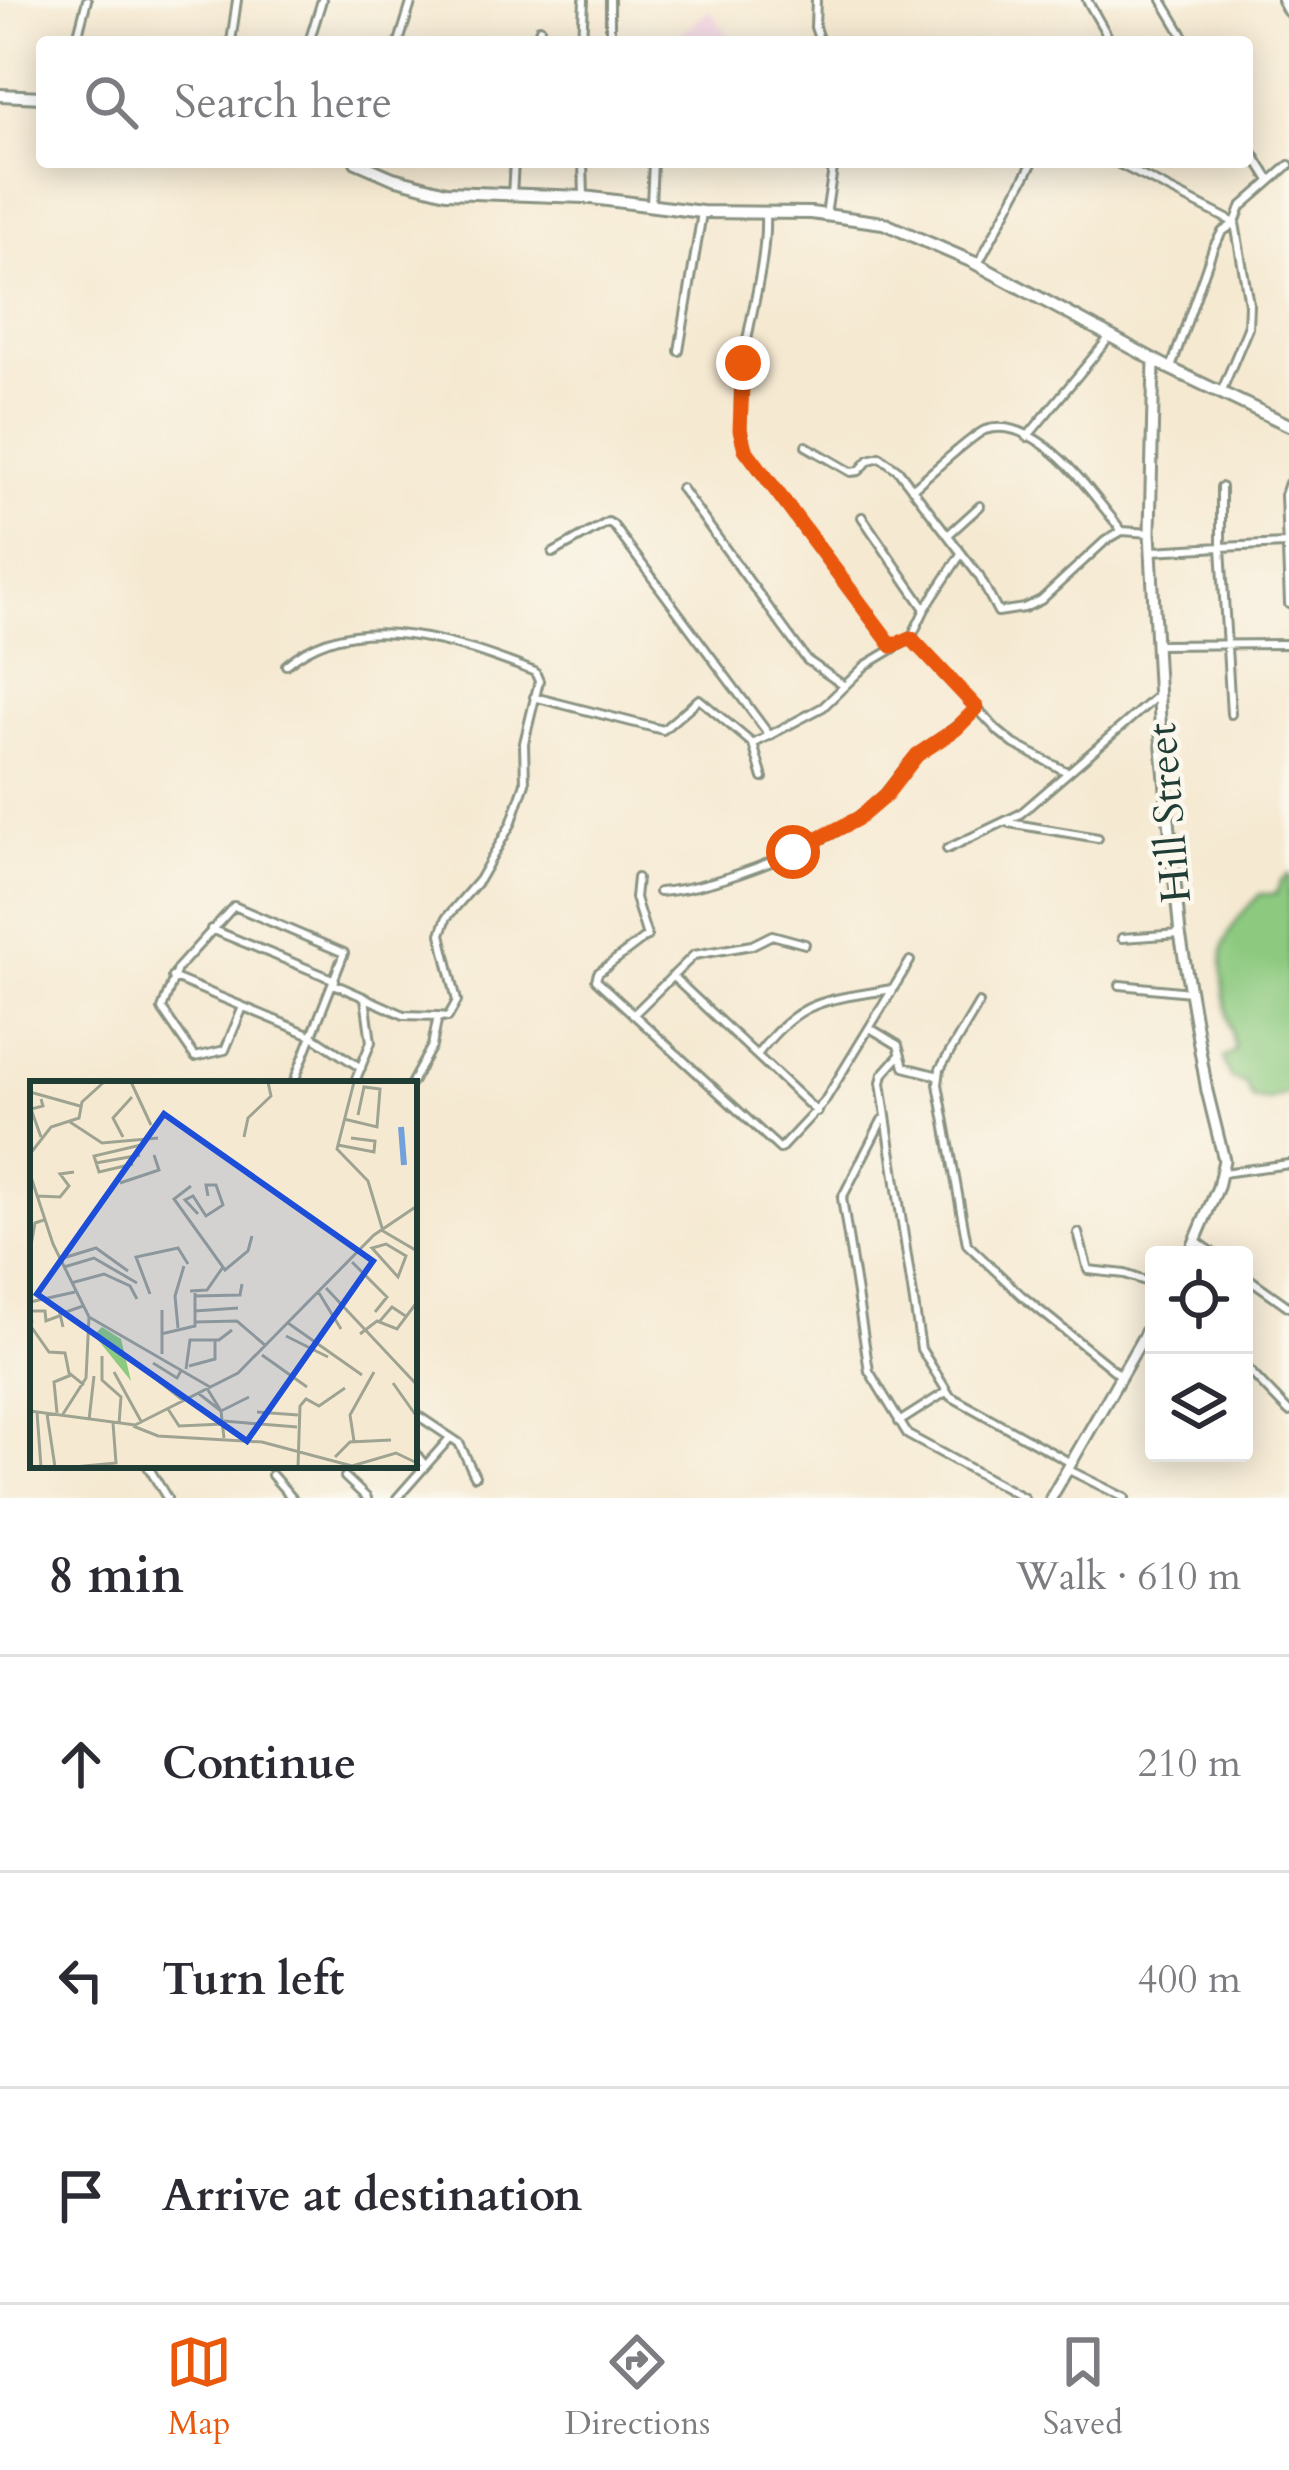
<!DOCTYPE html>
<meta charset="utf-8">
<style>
body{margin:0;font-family:Cardo,serif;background:#f7f7f7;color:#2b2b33}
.controls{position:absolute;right:36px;bottom:36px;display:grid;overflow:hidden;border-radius:12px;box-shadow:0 6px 30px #0003}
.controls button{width:108px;height:108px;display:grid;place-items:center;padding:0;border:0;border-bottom:3px solid #e1e1e2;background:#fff;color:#2b2b33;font:60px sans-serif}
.stop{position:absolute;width:36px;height:36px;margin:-27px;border:9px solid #ea580c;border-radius:50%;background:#fff}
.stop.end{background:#ea580c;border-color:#fff;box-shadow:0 3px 12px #0008}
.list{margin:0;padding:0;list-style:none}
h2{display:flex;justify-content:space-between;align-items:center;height:156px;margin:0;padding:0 48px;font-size:51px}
h2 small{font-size:39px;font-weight:400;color:#7c7c81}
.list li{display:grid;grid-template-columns:78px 1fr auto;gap:36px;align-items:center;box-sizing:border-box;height:216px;padding:0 48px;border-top:3px solid #e1e1e2}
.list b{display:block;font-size:45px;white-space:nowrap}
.list em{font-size:39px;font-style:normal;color:#7c7c81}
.icon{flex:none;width:66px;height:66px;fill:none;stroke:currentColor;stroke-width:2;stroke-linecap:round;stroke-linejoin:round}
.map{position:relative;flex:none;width:1289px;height:1498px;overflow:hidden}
.search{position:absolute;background:#fff;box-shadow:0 6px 30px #0003;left:36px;right:36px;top:36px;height:132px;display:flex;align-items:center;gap:30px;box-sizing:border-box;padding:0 42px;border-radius:12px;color:#7c7c81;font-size:45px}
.sheet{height:804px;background:#fff}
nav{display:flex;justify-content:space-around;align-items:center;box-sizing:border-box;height:168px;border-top:3px solid #e1e1e2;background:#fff;font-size:33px;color:#7c7c81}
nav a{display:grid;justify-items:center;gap:6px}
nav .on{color:#ea580c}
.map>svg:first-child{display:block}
</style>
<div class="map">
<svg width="1289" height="1498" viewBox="0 0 1289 1498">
<rect width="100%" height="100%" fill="#fbf7ec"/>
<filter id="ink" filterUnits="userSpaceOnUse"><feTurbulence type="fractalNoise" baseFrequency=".00833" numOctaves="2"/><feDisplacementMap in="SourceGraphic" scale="24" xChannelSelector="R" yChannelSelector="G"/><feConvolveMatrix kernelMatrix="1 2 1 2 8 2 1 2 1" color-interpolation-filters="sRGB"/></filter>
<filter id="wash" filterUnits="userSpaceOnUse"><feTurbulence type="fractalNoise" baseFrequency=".004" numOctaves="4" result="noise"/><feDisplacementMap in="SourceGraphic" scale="48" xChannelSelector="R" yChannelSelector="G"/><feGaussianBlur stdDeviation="2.7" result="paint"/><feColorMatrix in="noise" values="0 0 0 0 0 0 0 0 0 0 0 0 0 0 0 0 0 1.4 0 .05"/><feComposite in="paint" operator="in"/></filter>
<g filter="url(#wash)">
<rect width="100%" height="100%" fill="#f5e9d1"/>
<path fill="#f2cfe1" d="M709 10 734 42H671L709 11Z"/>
<path fill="#8dca80" stroke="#56845a" stroke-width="3" d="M1289 875V1093L1268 1101 1253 1099 1245 1083 1231 1079 1223 1058 1235 1050C1229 1025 1217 964 1225 942 1232 923 1247 908 1260 894H1276L1281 880Z"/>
</g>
<g filter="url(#ink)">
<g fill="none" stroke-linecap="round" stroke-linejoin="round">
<g stroke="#8a9382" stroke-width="12">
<path id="street" d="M816 0 815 27 820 42
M1087 0 1111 42
M1162 0 1187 42
M76 42 87 0
M231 42 237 0
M309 42 322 0
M399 42 412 0
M537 42 540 28
M582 42 584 0
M610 42V0
M1247 144 1269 179
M583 162 584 197
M1115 162 1235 223 1241 207 1289 165
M512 195 514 162
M651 204 653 162
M765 214C768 293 725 369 745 449L892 646
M826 215 834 162
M978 264 1033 162
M679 351 702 213
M1171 368 1213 248 1222 232 1235 223 1249 304 1248 328 1222 390
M1027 437 1109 338
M806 446 851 472 859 471 869 460 880 457 898 470 979 576 998 612 1024 608 1041 600 1105 541 1122 531 1150 533
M1289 483 1285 495 1289 604
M1221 487V547L1286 544
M681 488 807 660 843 685
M912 489C927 477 972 435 985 430 1039 413 1094 497 1122 531
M862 517 925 609
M948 535 980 506
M1152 551 1221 547 1231 714
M553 553 608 522 613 525 770 736
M911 638 925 609 961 554
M1155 645 1289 644
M286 665C355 605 460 643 535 672L539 681 524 743 525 783 511 824 479 880 447 917 441 934 457 1001 448 1017 438 1016 432 1046 411 1084
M534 697 663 730 699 699 753 744 763 778
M753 744 823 707 866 665 911 638 998 731 1014 744 1067 772
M1009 823 1098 838
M947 849 1020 814 1157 696
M637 878 635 898 647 936 598 973 596 980 780 1149 824 1102 910 961
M659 892C721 887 829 844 875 804 893 789 901 768 919 754 939 738 960 727 977 708
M211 929 335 980
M1122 938 1180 934
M672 976 817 1112
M172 977 311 1035 361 1068
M334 984 404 1015 438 1016
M1120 985 1190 992
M979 1003 940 1069 938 1084 967 1244 1021 1295 1121 1376
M243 1007 225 1050 195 1057 162 1009 177 969 234 906 344 953 293 1084
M633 1015 694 955 752 945 772 935 805 944
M870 1028 898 1045 904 1067 939 1076
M757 1055C801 997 825 1001 892 989
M900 1055 883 1074 881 1083 921 1349 950 1396 1071 1463
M354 1084 371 1042 365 998
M882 1120 842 1198 869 1371 908 1435 1024 1498
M1223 1173 1289 1164
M1078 1233 1088 1270 1125 1274 1154 1284
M1195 1240 1216 1255
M1244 1275 1289 1307
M1244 1365 1289 1412
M414 1413 459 1443 475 1476
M899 1422 946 1392
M414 1452 425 1465
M147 1465 167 1498
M1069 1470 1125 1498
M272 1475 292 1498
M345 1477 367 1498
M397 1498 450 1438"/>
</g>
<g stroke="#8a9382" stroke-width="15">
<path id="secondary" d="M1154 360 1150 533 1161 738 1180 934 1207 1091 1224 1160 1218 1187 1189 1255
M1051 1498 1154 1318"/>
</g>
<g stroke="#8a9382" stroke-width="16">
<path id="primary" d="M1283 0 1289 11
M0 95 42 97
M356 162 393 178 446 192 584 197 702 212 811 213 883 223 973 262 1171 369 1289 425"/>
</g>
<use href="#street" stroke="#fff" stroke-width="6"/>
<use href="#secondary" stroke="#fff" stroke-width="9"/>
<use href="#primary" stroke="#fff" stroke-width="10"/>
</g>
</g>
<g fill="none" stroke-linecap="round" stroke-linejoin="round" filter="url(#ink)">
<path stroke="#ea580c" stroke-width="15" d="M743 363 740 430 745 449 892 646 911 638 977 708 956 729 917 755 886 795 859 818 793 852"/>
</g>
<g text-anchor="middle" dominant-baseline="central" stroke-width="9" stroke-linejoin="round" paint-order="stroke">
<g font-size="42" fill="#1f3d34" stroke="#fbf7ec">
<text transform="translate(1169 813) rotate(-95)">Hill Street</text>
</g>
</g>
<g transform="translate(30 1081)">
<rect width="387" height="387" fill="#f5e9d1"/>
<path d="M72 246 91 258 101 300 64 254Z" fill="#8dca80"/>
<path fill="none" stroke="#72a0da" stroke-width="6" d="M371 46 374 84"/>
<path fill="none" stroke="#9fa492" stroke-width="3" d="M101 1 121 44M324 1 307 68 338 100 353 150 387 170M0 11 50 25M314 38 347 46 350 8 334 6 328 34M40 41 72 62 128 57M11 56 1 28 13 25 11 18M93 56 83 37 102 16M214 56 218 37 241 15 238 1M308 64 344 71 345 60 321 57M0 73 21 46 49 37 52 21 74 1M66 82 110 74M103 83 69 91 64 75 111 64M0 93 23 163 59 236 180 306M90 102 129 89 124 74M161 105 144 118 195 189 218 170 222 155M7 115 30 116 39 105 30 93 44 91M168 133 155 119 163 115 176 135 193 124 186 104H176L178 115M356 163 376 175 368 196 342 167ZM0 170 5 142 14 139M30 178 66 167 98 190M322 181 357 216 345 231M34 186 64 177 107 202M41 202 74 193 100 205 107 218M296 207 387 304M160 210 177 209 193 186M289 212 311 248M120 213 106 176 148 167 158 183M165 215 210 214 212 203M0 221 45 211M132 229V273M165 230 208 227M165 241 207 240 236 265M349 241 362 226 377 236M2 242 1 230H15L16 240 29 235M258 242 332 294M0 244 19 271 35 272 39 292 54 304M33 246 30 233 53 225M148 247 145 215 154 185M131 253 165 245V212M330 253 347 240 367 248 387 221M256 255 298 276M232 274 277 306M72 275V299L91 316 89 343M123 282 147 297 152 288M159 285 185 278V259M156 288 160 259H189L202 249M116 290 154 320M84 291 112 342M363 302 387 336M168 312 191 330 178 309M138 328 149 345 194 343M0 330 105 344 208 292 344 154 387 125M7 331 11 386M227 331 268 334M27 332 24 301 41 294M17 333 25 386M33 333 56 297 59 236M59 339 64 295M194 340 267 346M103 345 128 355 232 361 322 385 366 372 387 382M194 357 191 330 219 316M324 360 320 334 344 291M305 376 320 361 361 359M44 386 86 382 83 342M268 386 270 325 276 318 289 325 315 307"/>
<path fill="#1d4ed8" fill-opacity="0.15" stroke="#1d4ed8" stroke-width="6" d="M134 33 343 180 217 360 7 213Z"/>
<rect width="387" height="387" fill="none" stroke="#1f3d34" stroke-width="6"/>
</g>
</svg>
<div class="controls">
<button><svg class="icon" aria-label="locate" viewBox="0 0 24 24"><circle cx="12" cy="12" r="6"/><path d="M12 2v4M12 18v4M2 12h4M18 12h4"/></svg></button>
<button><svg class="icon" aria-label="layers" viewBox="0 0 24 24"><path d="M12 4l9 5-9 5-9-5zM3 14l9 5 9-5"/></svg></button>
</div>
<div class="stop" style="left:793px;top:852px"></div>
<div class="stop end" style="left:743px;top:363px"></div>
<div class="search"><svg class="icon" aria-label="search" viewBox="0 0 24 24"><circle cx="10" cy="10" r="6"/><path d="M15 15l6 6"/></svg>Search here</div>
</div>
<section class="sheet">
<h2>8 min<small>Walk · 610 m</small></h2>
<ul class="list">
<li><svg class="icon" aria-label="ahead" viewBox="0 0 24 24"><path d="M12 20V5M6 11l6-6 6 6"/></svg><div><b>Continue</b></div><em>210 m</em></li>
<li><svg class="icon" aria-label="left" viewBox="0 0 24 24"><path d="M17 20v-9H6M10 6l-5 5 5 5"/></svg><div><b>Turn left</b></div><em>400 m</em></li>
<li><svg class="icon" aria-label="arrive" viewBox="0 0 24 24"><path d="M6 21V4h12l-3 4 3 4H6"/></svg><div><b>Arrive at destination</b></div></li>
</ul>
</section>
<nav>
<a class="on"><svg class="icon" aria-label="map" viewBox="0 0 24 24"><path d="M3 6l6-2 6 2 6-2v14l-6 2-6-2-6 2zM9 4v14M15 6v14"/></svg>Map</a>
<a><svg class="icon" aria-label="directions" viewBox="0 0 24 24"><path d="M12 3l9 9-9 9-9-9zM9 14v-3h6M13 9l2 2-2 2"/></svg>Directions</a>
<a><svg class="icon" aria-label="saved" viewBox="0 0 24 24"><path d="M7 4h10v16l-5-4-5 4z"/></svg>Saved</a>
</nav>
